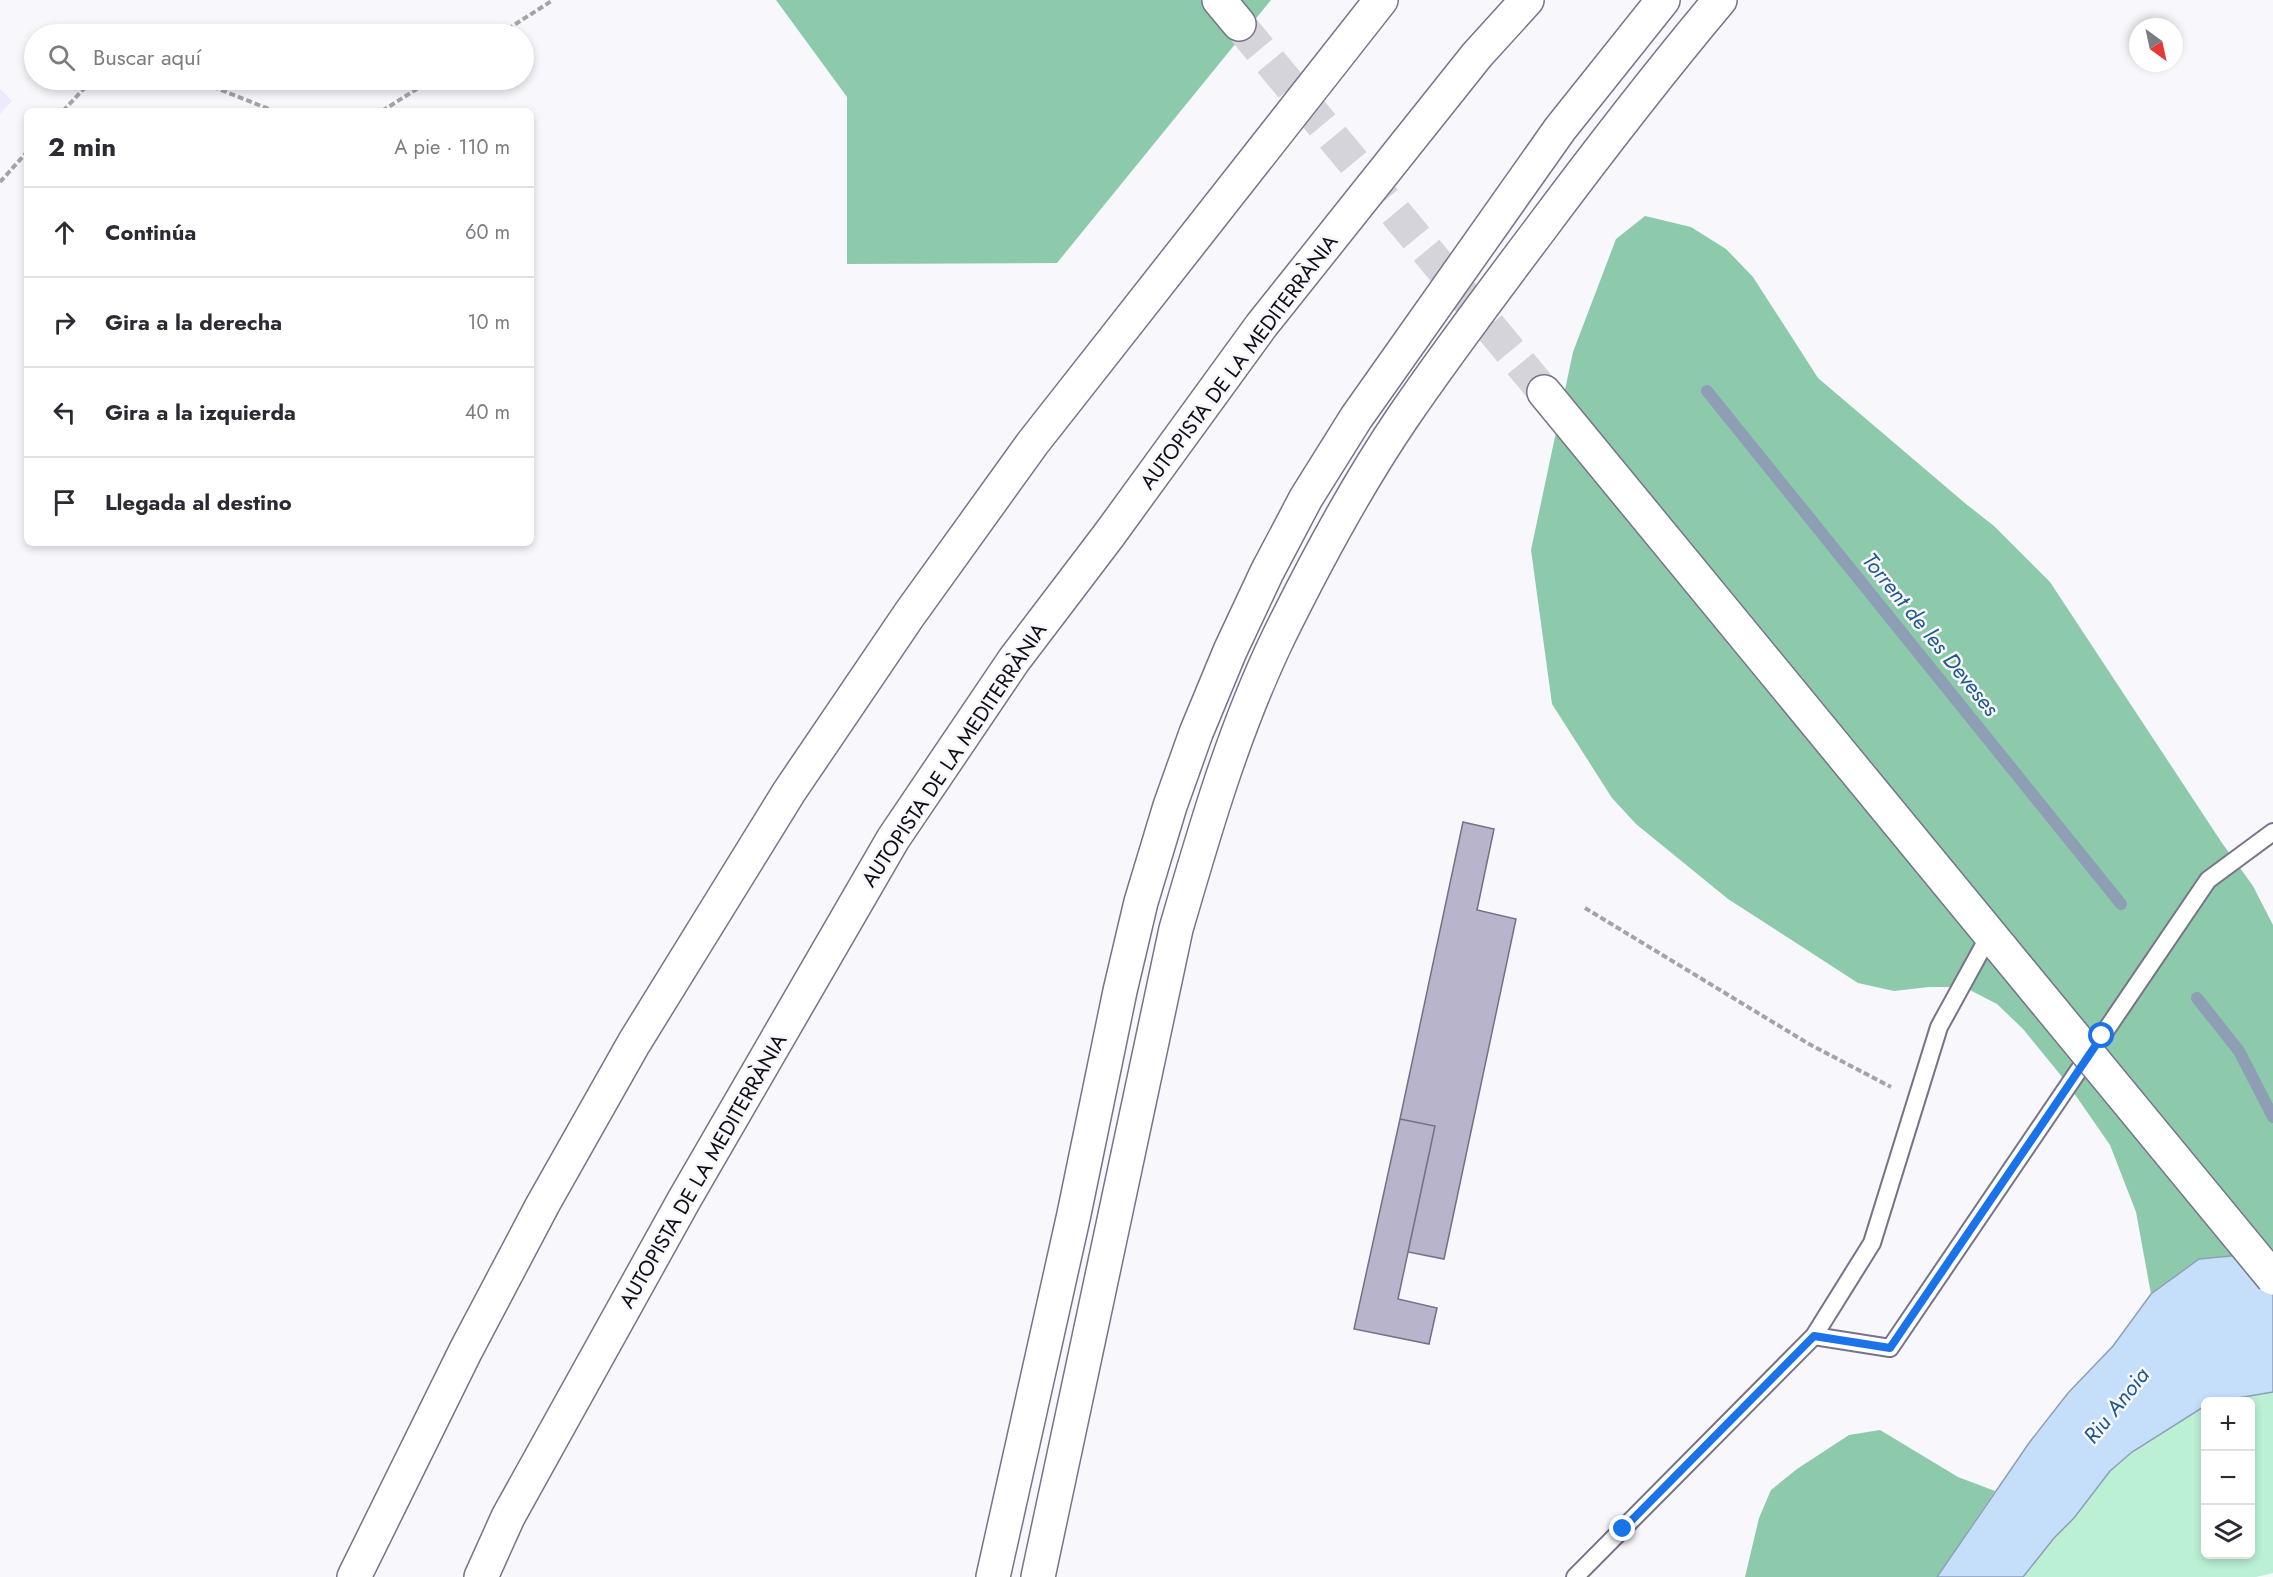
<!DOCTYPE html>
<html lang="es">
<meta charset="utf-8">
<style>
body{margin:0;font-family:Jost,sans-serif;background:#f2f2f3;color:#2b2b33}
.controls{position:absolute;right:18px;bottom:18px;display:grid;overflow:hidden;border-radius:9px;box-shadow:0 3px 9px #0003}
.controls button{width:54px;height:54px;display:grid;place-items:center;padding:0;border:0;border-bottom:2px solid #e1e1e2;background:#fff;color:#2b2b33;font:30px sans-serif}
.compass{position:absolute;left:2129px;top:18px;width:54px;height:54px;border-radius:50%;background:#fff;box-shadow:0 3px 9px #0003;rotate:147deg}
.stop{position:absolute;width:18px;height:18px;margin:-14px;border:4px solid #1a73e8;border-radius:50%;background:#fff}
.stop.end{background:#1a73e8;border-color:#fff;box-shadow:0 2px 6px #0008}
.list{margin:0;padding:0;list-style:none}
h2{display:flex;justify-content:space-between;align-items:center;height:78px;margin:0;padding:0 24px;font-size:26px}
h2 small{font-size:20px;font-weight:400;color:#7c7c81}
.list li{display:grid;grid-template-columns:39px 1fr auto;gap:18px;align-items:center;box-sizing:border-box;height:90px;padding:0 24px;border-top:2px solid #e1e1e2}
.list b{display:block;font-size:22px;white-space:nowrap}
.list em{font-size:20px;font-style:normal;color:#7c7c81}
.icon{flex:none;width:33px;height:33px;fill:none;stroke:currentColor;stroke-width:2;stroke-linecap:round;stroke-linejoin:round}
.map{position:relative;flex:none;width:2273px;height:1577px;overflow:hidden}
.search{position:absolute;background:#fff;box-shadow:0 3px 9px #0003;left:24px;top:24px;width:510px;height:66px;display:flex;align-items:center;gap:15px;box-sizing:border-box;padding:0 21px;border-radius:33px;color:#7c7c81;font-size:22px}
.panel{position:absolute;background:#fff;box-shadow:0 3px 9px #0003;left:24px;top:108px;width:510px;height:438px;border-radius:9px}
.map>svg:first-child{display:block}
</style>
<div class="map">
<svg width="2273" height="1577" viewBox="0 0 2273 1577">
<rect width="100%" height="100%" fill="#f8f7fc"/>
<path fill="#edeafe" d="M0 89 12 101 0 114Z"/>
<path fill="#bbf0d5" d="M2273 1392V1573L2256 1577H2023L2054 1538 2074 1518 2110 1471 2132 1452 2205 1406 2206 1554H2250V1402L2220 1401Z"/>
<path fill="#8dcaac" d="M776 0H1271L1057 263 847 264V97Z
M1645 216 1691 227 1726 249 1753 277 1818 378 1966 504 1994 526 2050 582 2222 843 2253 886 2273 925V1252L2199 1259 2151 1294 2136 1212 2110 1145 2067 1083 2023 1029 1997 1004 1964 987H1929L1894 991 1858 983 1728 899 1636 824 1612 798 1552 704 1531 550 1573 352 1616 239Z
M1880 1430 1958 1477 1995 1491 1937 1577H1745L1759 1518 1771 1490 1797 1469 1849 1435Z"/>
<path fill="#c5def9" stroke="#8e9fb5" stroke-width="1.5" d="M2273 1252V1392L2220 1401 2206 1402 2205 1406 2132 1452 2110 1471 2074 1518 2054 1538 2023 1577H1937L2029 1443 2068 1393 2113 1346 2151 1294 2199 1259Z"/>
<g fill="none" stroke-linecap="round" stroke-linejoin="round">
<path stroke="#8e9fb5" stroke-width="12" d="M1707 391 2121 904
M2197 998 2239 1051 2273 1117"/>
</g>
<path fill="#b8b4cb" stroke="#747086" stroke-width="1.5" d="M1463 822 1494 829 1477 910 1516 919 1444 1259 1408 1252 1435 1126 1400 1119Z
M1400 1119 1435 1126 1398 1299 1437 1308 1429 1344 1354 1329Z"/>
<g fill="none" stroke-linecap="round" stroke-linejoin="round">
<path stroke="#d5d4da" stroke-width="33" stroke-dasharray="33 16" stroke-linecap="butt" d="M1239 24 1544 392"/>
<g stroke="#777389" stroke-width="20">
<path id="lane" d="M1814 1336 1890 1348 2208 880 2273 832
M1575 1577 1814 1336 1872 1243 1939 1027 1990 934"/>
</g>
<g stroke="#777389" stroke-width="36">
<path id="secondary" d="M1219 0 1239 24
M1544 392 2002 949"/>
</g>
<g stroke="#777389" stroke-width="36">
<path id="highway" d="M354 1577 466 1350 543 1204 634 1043 789 792 909 615 1032 444 1381 0
M481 1577 508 1517 684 1200 893 839 1014 660 1109 535 1261 326 1477 55 1527 0
M993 1577 1074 1214 1120 991 1141 902 1170 806 1196 733 1230 651 1267 572 1306 498 1356 418 1560 129 1663 0
M1038 1577 1176 929C1205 829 1234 729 1279 636 1316 561 1356 486 1403 417 1446 354 1492 293 1538 232 1597 153 1657 75 1720 0"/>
</g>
<path stroke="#a5a3aa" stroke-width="4" stroke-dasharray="6 3" stroke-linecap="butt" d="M500 34 553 0
M196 80 274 111
M63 111 92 80
M382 111 431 80
M0 182 27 152
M1585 908 1809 1044 1891 1087"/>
<use href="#lane" stroke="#fff" stroke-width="16"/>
<use href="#secondary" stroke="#fff" stroke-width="33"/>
<use href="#highway" stroke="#fff" stroke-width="33"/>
<g stroke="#777389" stroke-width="36" stroke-linecap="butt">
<path id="secondary-bridge" d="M2002 949 2273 1278"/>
</g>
<use href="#secondary-bridge" stroke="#fff" stroke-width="33"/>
</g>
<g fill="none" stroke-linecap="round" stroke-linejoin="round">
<path stroke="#1a73e8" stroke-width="8" d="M1623 1529 1814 1336 1890 1348 2102 1036"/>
</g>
<g text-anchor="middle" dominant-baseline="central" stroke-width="5" stroke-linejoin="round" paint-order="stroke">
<g font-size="21" fill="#0f0d16" stroke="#f8f7fc">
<text transform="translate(1239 362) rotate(-53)">AUTOPISTA DE LA MEDITERRÀNIA</text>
<text transform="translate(954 755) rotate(-56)">AUTOPISTA DE LA MEDITERRÀNIA</text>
<text transform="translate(703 1171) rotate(-60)">AUTOPISTA DE LA MEDITERRÀNIA</text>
</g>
<g font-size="22" font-style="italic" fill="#1e588d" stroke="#f8f7fc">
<text transform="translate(1931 634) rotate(51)">Torrent de les Deveses</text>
<text transform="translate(2116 1405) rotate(-51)">Riu Anoia</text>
</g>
</g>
</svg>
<div class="controls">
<button>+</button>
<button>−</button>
<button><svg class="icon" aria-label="layers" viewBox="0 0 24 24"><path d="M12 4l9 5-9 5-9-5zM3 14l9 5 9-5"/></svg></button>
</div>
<svg class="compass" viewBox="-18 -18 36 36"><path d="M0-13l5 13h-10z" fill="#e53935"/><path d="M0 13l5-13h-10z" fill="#7c7c81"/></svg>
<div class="stop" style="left:2102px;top:1036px"></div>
<div class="stop end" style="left:1623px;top:1529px"></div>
<div class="search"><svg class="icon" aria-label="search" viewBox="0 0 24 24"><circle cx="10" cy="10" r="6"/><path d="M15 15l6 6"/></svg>Buscar aquí</div>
<section class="panel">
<h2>2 min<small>A pie · 110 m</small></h2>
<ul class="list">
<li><svg class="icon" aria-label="ahead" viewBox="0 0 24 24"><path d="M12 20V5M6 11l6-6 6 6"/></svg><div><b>Continúa</b></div><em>60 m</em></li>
<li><svg class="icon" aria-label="right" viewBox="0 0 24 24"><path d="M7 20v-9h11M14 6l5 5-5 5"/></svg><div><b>Gira a la derecha</b></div><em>10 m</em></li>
<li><svg class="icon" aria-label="left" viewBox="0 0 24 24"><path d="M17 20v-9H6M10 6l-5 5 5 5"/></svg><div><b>Gira a la izquierda</b></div><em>40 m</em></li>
<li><svg class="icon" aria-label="arrive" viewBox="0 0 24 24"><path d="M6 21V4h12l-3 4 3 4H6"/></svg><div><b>Llegada al destino</b></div></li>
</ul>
</section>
</div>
